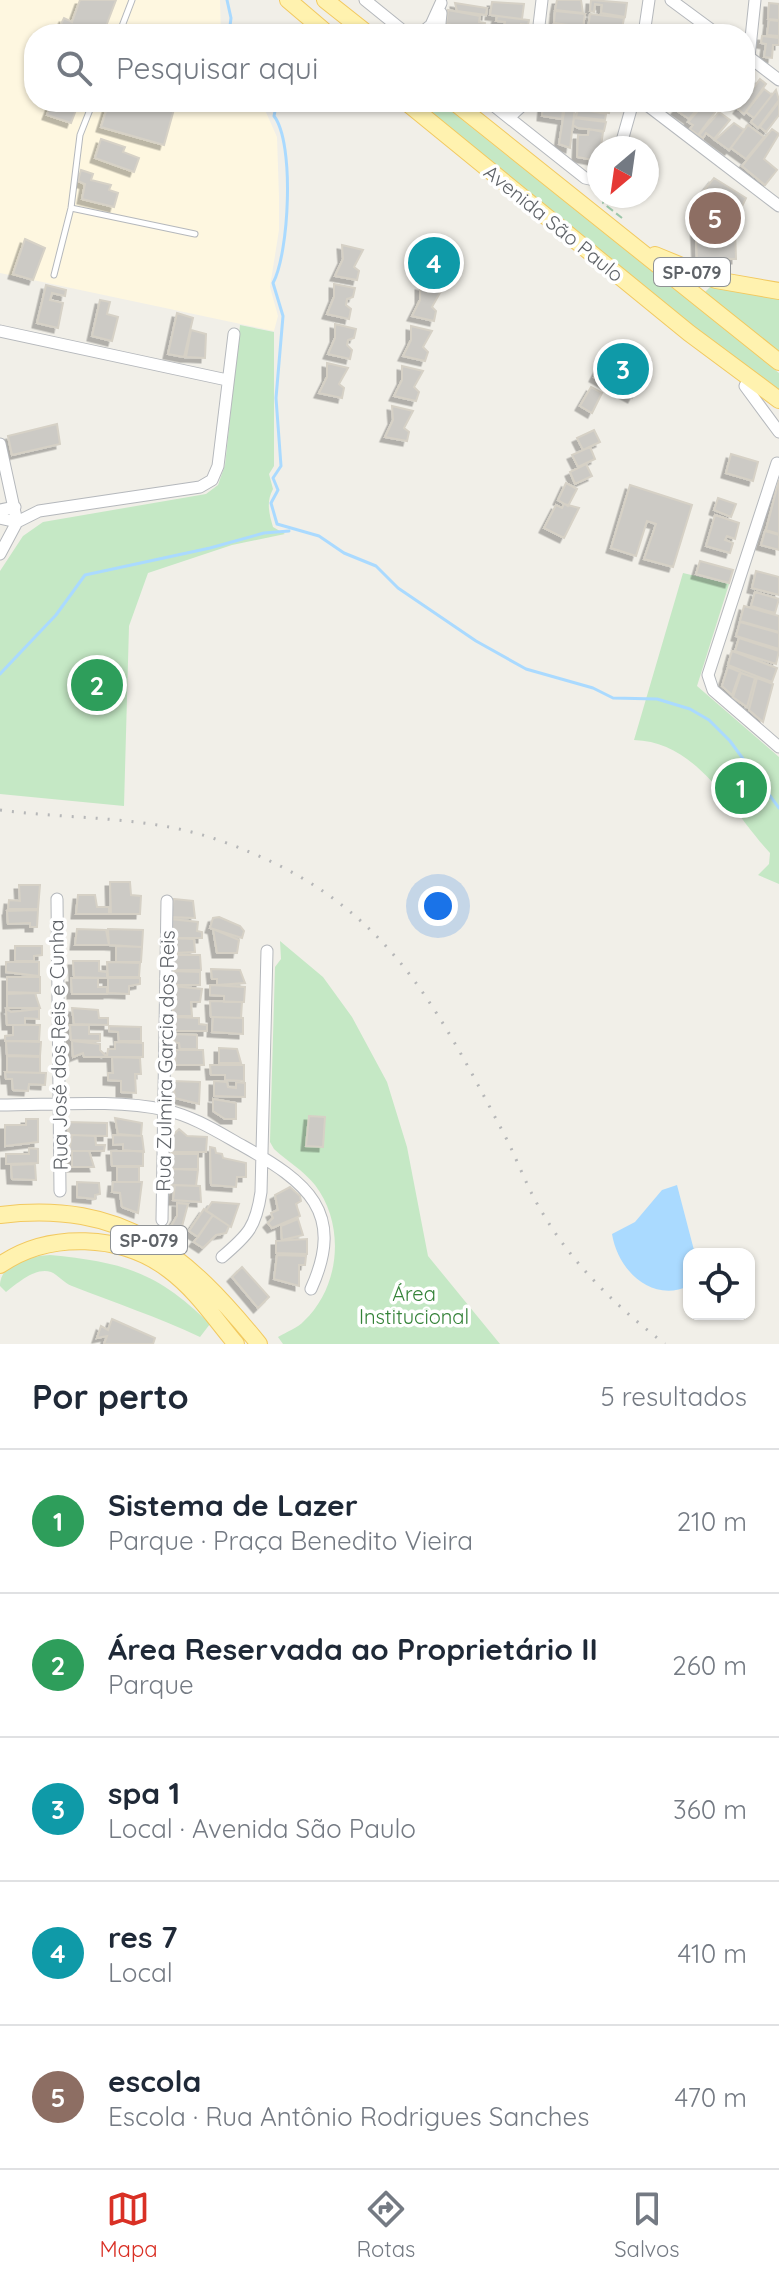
<!DOCTYPE html>
<html lang="pt">
<meta charset="utf-8">
<style>
body{margin:0;font-family:Quicksand,sans-serif;background:#f2f2f3;color:#1f2937}
.controls{position:absolute;right:24px;bottom:24px;display:grid;overflow:hidden;border-radius:16px;box-shadow:0 2px 6px #0004}
.controls button{width:72px;height:72px;display:grid;place-items:center;padding:0;border:0;border-bottom:2px solid #e0e1e3;background:#fff;color:#1f2937;font:40px sans-serif}
.compass{position:absolute;left:587px;top:136px;width:72px;height:72px;border-radius:50%;background:#fff;box-shadow:0 2px 6px #0004;rotate:209deg}
.you{position:absolute;left:438px;top:906px;width:28px;height:28px;margin:-20px;border:6px solid #fff;border-radius:50%;background:#1a73e8;box-shadow:0 0 0 12px #1a73e833}
.badge{display:grid;place-items:center;width:52px;height:52px;border-radius:50%;background:#d93025;color:#fff;font-size:26px;font-weight:700}
.pin{position:absolute;translate:-50% -50%;border:4px solid #fff;box-shadow:0 2px 8px #0006}
.list{margin:0;padding:0;list-style:none}
h2{display:flex;justify-content:space-between;align-items:center;height:104px;margin:0;padding:0 32px;font-size:34px}
h2 small{font-size:26px;font-weight:400;color:#747a83}
.list li{display:grid;grid-template-columns:52px 1fr auto;gap:24px;align-items:center;box-sizing:border-box;height:144px;padding:0 32px;border-top:2px solid #e0e1e3}
.list b{display:block;font-size:30px;white-space:nowrap}
.list p{margin:0;font-size:26px;white-space:nowrap;color:#747a83}
.list em{font-size:26px;font-style:normal;color:#747a83}
.icon{flex:none;width:44px;height:44px;fill:none;stroke:currentColor;stroke-width:2;stroke-linecap:round;stroke-linejoin:round}
.map{position:relative;flex:none;width:779px;height:1344px;overflow:hidden}
.search{position:absolute;background:#fff;box-shadow:0 2px 6px #0004;left:24px;right:24px;top:24px;height:88px;display:flex;align-items:center;gap:20px;box-sizing:border-box;padding:0 28px;border-radius:32px;color:#747a83;font-size:30px}
.sheet{height:824px;background:#fff}
nav{display:flex;justify-content:space-around;align-items:center;box-sizing:border-box;height:112px;border-top:2px solid #e0e1e3;background:#fff;font-size:22px;color:#747a83}
nav a{display:grid;justify-items:center;gap:4px}
nav .on{color:#d93025}
.map>svg:first-child{display:block}
</style>
<div class="map">
<svg width="779" height="1344" viewBox="0 0 779 1344">
<defs>
<filter id="shadow"><feDropShadow dx="-4.5" dy="4.5" stdDeviation="0" flood-color="#0004"/></filter>
</defs>
<rect width="100%" height="100%" fill="#f1efe8"/>
<path fill="#fef7e0" d="M0 0H220L221 34H34V102H268L265 110 277 137 279 197V230L270 287 278 316 274 331 0 273Z"/>
<path fill="#c5e8c5" d="M418 102H440L779 373V390L687 321Z
M710 287 779 298V354L705 292Z
M240 325 274 332V466L269 474 273 489C266 502 269 513 273 527L285 534 232 545 148 573 129 626 124 806 0 794V571L23 536 43 522 206 494 218 485 225 465Z
M683 573 729 584 697 686 779 757V884L758 875 769 864 770 853C731 811 699 742 634 740Z
M280 941 323 977 352 1017 387 1082 407 1147 428 1256 500 1344H283L278 1337C286 1332 298 1328 304 1321 341 1286 345 1224 315 1185 304 1171 287 1161 274 1149L270 1142 275 967 281 959Z
M50 1255C123 1262 157 1272 210 1324L200 1337C158 1317 115 1303 72 1286 64 1283 58 1275 51 1272 35 1267 18 1283 6 1292L0 1286C0 1262 31 1256 50 1255Z"/>
<path fill="#aadaff" d="M677 1185 695 1254H689V1286C652 1303 618 1271 612 1234L635 1222 662 1190Z"/>
<g fill="none" stroke-linecap="round" stroke-linejoin="round">
<path stroke="#aadaff" stroke-width="3" d="M227 0 231 18 229 34
M277 102 274 116C295 143 289 254 273 283L283 316 276 398 281 466 273 478 278 490 271 503 277 524 319 536 344 553 376 566 398 588 476 641 526 669 593 688 613 698 657 699 690 709 709 720 730 741 779 808
M0 674 56 615 85 575 210 548 264 533 289 531"/>
</g>
<path fill="#cccac5" stroke="#d6d1c6" stroke-width="2" filter="url(#shadow)" d="M80 0H116L103 34H56L64 18 72 22Z
M557 0H581L583 13 555 10Z
M591 0 627 3 625 17 601 13 602 5 595 4 594 12 590 11Z
M492 2 524 4 522 19 490 15Z
M455 3 487 8 486 15 457 11Z
M769 3 779 4V20L768 19Z
M448 10 480 16 479 22 485 23 484 31 446 24Z
M555 11 585 14 583 27 554 23Z
M590 14 624 18 621 34 588 29Z
M497 16 529 20 528 25 521 24 519 34 504 32 505 22 496 21Z
M769 20 779 21V36L767 35Z
M762 36 779 38V45H773L772 58 764 57 766 44 761 43Z
M760 79 766 84 744 114 738 109Z
M764 89 772 95 754 118 746 112Z
M776 90 779 100 758 128 751 122Z
M52 102H79L71 123 47 115Z
M109 102H176L164 145 101 127Z
M588 102H611L609 113 587 109Z
M682 102H703L689 119 676 110Z
M706 102 722 103 698 135 690 129 693 125 688 122Z
M779 102V115L766 132 760 127Z
M543 106 563 108 562 119 542 116Z
M565 106 575 107 570 148 559 144Z
M578 109 606 114 605 120 576 117Z
M719 112 730 120 714 139 706 133 703 138 699 135Z
M574 118 606 122 604 131 578 128 573 125Z
M734 123 744 130 729 150 715 140Z
M748 125 764 137 746 159 731 148Z
M589 129 603 132 599 161 577 157 578 135H588Z
M772 129 779 134 764 159 777 170 765 185 742 166Z
M101 139 125 147 123 152 139 158 134 172 95 158Z
M81 170 93 174 91 180 111 185 109 190 118 193 114 207 82 199 85 184 78 181Z
M714 178 746 198 735 221 728 224V229H735L736 259H697L694 203Z
M25 239 45 248 33 280 13 274Z
M342 245 363 250 354 267 359 271 357 280 335 276 343 259Z
M429 246 450 251 441 267 446 272 443 281 421 277 429 260Z
M334 284 355 288 353 297 347 299 346 305 351 309 349 319 327 314 334 297Z
M46 285 66 290 65 296 52 293 50 300 63 303 58 328 37 323Z
M420 286 441 291 432 307 436 311 434 321 412 316 420 300Z
M100 300 110 302 107 314 118 317 112 341 92 336Z
M177 313 193 318 184 357 168 354Z
M335 324 356 329 354 338 348 340 347 345 352 350 350 359 328 354 335 338Z
M411 326 432 331 423 347 428 352 425 361 403 356 411 340Z
M191 330 206 334 205 358 186 357Z
M622 346 651 361 632 398 594 377 605 356 614 361Z
M327 363 348 368 339 384 344 388 342 398 319 393 327 377Z
M402 366 423 371 414 387 419 392 416 401 394 396 402 380Z
M591 387 602 393 592 413 580 406Z
M392 406 413 411 404 428 409 432 407 441 385 437 393 420Z
M57 424 60 444 12 455 8 436Z
M594 430 600 442 583 450 577 438Z
M590 447 595 459 578 467 572 455Z
M731 454 758 462 753 481 726 473Z
M586 464 592 476 575 484 570 472Z
M779 480V534L766 530Z
M566 483 577 489 568 506 558 500Z
M630 485 692 505 673 567 644 559 656 524 647 521 636 556 611 548Z
M718 498 736 504 731 517 714 510Z
M564 504 579 508 564 538 544 528 556 505 562 508Z
M715 515 739 523 735 539 727 536 725 540 733 543 730 553 706 546Z
M765 531 779 535V550L761 545Z
M700 561 733 570 729 583 696 574Z
M756 571 779 577V595L752 588Z
M755 592 779 599 775 613 751 606Z
M744 606 779 616V632L740 621Z
M740 622 779 633V649L736 636Z
M739 638 779 651 776 664 735 651Z
M732 651 777 668 772 682 728 665Z
M728 667 740 672 732 695 722 686Z
M741 673 755 678 747 707 733 697Z
M757 678 773 684 763 722 749 710Z
M110 882H130L131 895 141 896 140 914H111Z
M19 885H40L38 909H8L9 900 20 901Z
M78 895H95L97 907H109V914H76Z
M174 899 193 901 195 918 170 917Z
M38 910 37 927H30V923L8 924 7 911Z
M219 917 240 926 244 931 242 938 210 928 213 918Z
M170 919 198 922 197 931 202 932V938H175L176 931 169 930Z
M77 929 106 930 109 945H75Z
M108 929 143 930 142 947 109 945Z
M213 929 239 940 237 953H217Z
M169 938 194 939 195 952 174 953 173 945H167Z
M15 946H42V955L34 956V961H15Z
M116 946 142 947 141 962H116Z
M173 955H200L201 970H170Z
M73 961H99V971L107 972V978L74 977Z
M6 962H39V976L6 972Z
M107 962 140 963 139 977H108Z
M211 969 240 970 245 983 217 985V979H212Z
M171 971 200 972V985H172Z
M7 977H40V993L7 992Z
M71 978H98V987H107V994H72Z
M108 978H140V984L129 986V994L108 993Z
M210 985 245 987 244 1002H224V996L210 995Z
M172 986 202 989 200 1002H191L192 1016H173Z
M35 993 40 1008H7V994Z
M210 1001 242 1002 241 1018 211 1017Z
M72 1008 98 1010 99 1018H108V1025L74 1024Z
M6 1009 11 1012 39 1009V1019L25 1018V1025H7Z
M174 1017 199 1018V1024L207 1025V1031H175Z
M213 1017 243 1018V1034L212 1032Z
M13 1025H40L39 1041H5V1036L13 1035Z
M70 1025H89V1034H100V1041L71 1040Z
M109 1026 141 1027V1041H119L118 1032 109 1031Z
M174 1034 197 1035V1049H180L179 1043 174 1042Z
M6 1041 41 1042 40 1056 7 1055Z
M72 1041 100 1044V1050L107 1057H84L83 1053 73 1057Z
M115 1042 143 1043V1057H107L108 1049H115Z
M219 1048 237 1049 241 1063H219Z
M176 1050H203L204 1065H175Z
M7 1056 40 1057V1073L7 1072Z
M112 1057 140 1058 141 1074H135L136 1093 121 1092V1081L108 1080V1073H113Z
M210 1065H244V1081L225 1080V1075H211Z
M5 1072 46 1073 45 1085 29 1084 28 1091 13 1090 12 1079H6Z
M173 1081 200 1082 199 1104 175 1098Z
M214 1081 227 1082 228 1087 236 1088V1082L245 1083V1097L214 1096Z
M213 1099 236 1103V1119H225L213 1111Z
M309 1116 325 1117 323 1147 306 1146Z
M115 1118 142 1123 141 1136 118 1134Z
M26 1119H38V1142L5 1146V1125H26Z
M68 1122 107 1123V1136L69 1135Z
M179 1129 187 1136 207 1137 206 1152H170V1138Z
M72 1135 95 1136 96 1145H105L104 1151H69Z
M113 1135 142 1136 144 1152 123 1150V1144L113 1145Z
M210 1147 215 1148 216 1153 222 1154 223 1158 246 1163V1177H237L236 1187 211 1185Z
M29 1148 38 1149V1163L6 1164V1154H29Z
M72 1151H89L94 1167H72Z
M111 1151H143V1166H112Z
M172 1154H198V1169H172Z
M35 1164 36 1180 12 1179 11 1165Z
M117 1167H139V1182H117Z
M172 1169 198 1170 196 1186 171 1185Z
M77 1182 99 1183 100 1194 95 1195V1199L77 1197Z
M113 1182H142L138 1213 122 1207 120 1193 112 1192Z
M175 1185 200 1186 201 1202 173 1200Z
M290 1187 300 1196 301 1201 296 1204 300 1216 272 1228 268 1223 273 1218 271 1213 278 1210 275 1195Z
M212 1202 239 1204 231 1227 206 1211Z
M177 1203 188 1204 180 1234 170 1228 177 1216Z
M204 1209 213 1215 198 1237 189 1231Z
M213 1215 229 1226 226 1233 216 1235 203 1248 194 1242Z
M298 1219 303 1235 282 1240 281 1226Z
M307 1239V1254L276 1253V1241Z
M277 1255 306 1256 305 1265H299V1286L274 1279Z
M242 1267 269 1297 258 1308 232 1277Z
M112 1319 155 1338 153 1344H104L107 1336 97 1338 101 1326 108 1330Z"/>
<g fill="none" stroke-linecap="round" stroke-linejoin="round">
<g stroke="#b5b8bc" stroke-width="7">
<path id="lane" d="M119 34 132 0
M71 208 195 234
M54 275 71 208 80 135 93 102"/>
</g>
<g stroke="#b5b8bc" stroke-width="13">
<path id="street" d="M365 0 407 34
M671 0 717 34
M420 34 431 25 441 3
M439 34 441 13
M538 34 542 0
M644 34 649 0
M745 54 779 80
M749 57 755 0
M489 102 585 178 599 181
M643 102 779 206
M499 110 514 113 526 102
M620 148 633 102
M0 331 227 380
M745 386 779 432
M0 444 17 522 0 518
M777 463 708 675 713 690 779 747
M0 510 15 507
M0 554 17 522 39 511 200 487 212 480 218 466 234 334
M57 899 60 1191
M0 1105C51 1105 116 1099 165 1110 193 1116 218 1132 243 1146 307 1182 346 1212 311 1289
M162 1220 167 901
M222 1257C248 1235 256 1227 261 1192L267 951"/>
</g>
<g stroke="#f2c960" stroke-width="18">
<path id="primary" d="M288 0 328 34
M325 0 368 34
M406 102 689 333 779 400
M454 102 779 362
M655 255 716 280 779 291
M0 1215C123 1200 186 1254 259 1344
M0 1265C49 1231 122 1234 169 1270 196 1290 215 1319 236 1344"/>
</g>
<path stroke="#9cc7a9" stroke-width="2" stroke-dasharray="8 4" stroke-linecap="butt" d="M605 196 603 203 622 218"/>
<use href="#lane" stroke="#fff" stroke-width="5"/>
<use href="#street" stroke="#fff" stroke-width="11"/>
<use href="#primary" stroke="#fff2af" stroke-width="16"/>
<path stroke="#b6b7b8" stroke-width="3" stroke-dasharray="2 10" stroke-linecap="butt" d="M0 810C74 820 150 815 221 841 381 897 431 995 505 1136 518 1161 527 1188 542 1212 572 1264 618 1308 665 1344"/>
</g>
<g text-anchor="middle" dominant-baseline="central" stroke-width="7" stroke-linejoin="round" paint-order="stroke">
<g fill="#fff" stroke="#8f9295" stroke-width="2">
<rect x="654" y="258" width="76" height="28" rx="6"/>
<rect x="111" y="1226" width="76" height="28" rx="6"/>
</g>
<g font-size="18" font-weight="bold" fill="#5f6368">
<text x="692" y="272">SP-079</text>
<text x="149" y="1240">SP-079</text>
</g>
<g font-size="20" fill="#5f6368" stroke="#fff">
<text transform="translate(554 223) rotate(39)">Avenida São Paulo</text>
<text transform="translate(58 1045) rotate(-91)">Rua José dos Reis e Cunha</text>
<text transform="translate(165 1061) rotate(-89)">Rua Zulmira Garcia dos Reis</text>
</g>
<g font-size="20" fill="#348238" stroke="#fff">
<text x="414" y="1293">Área<tspan x="414" dy="23">Institucional</tspan></text>
</g>
</g>
</svg>
<div class="controls">
<button><svg class="icon" aria-label="locate" viewBox="0 0 24 24"><circle cx="12" cy="12" r="6"/><path d="M12 2v4M12 18v4M2 12h4M18 12h4"/></svg></button>
</div>
<svg class="compass" viewBox="-18 -18 36 36"><path d="M0-13l5 13h-10z" fill="#e53935"/><path d="M0 13l5-13h-10z" fill="#747a83"/></svg>
<div class="you"></div>
<div class="pin badge" style="left:741px;top:788px;background:#2e9e5b">1</div>
<div class="pin badge" style="left:97px;top:685px;background:#2e9e5b">2</div>
<div class="pin badge" style="left:623px;top:369px;background:#0f9aa8">3</div>
<div class="pin badge" style="left:434px;top:263px;background:#0f9aa8">4</div>
<div class="pin badge" style="left:715px;top:218px;background:#8d6e63">5</div>
<div class="search"><svg class="icon" aria-label="search" viewBox="0 0 24 24"><circle cx="10" cy="10" r="6"/><path d="M15 15l6 6"/></svg>Pesquisar aqui</div>
</div>
<section class="sheet">
<h2>Por perto<small>5 resultados</small></h2>
<ul class="list">
<li><span class="badge" style="background:#2e9e5b">1</span><div><b>Sistema de Lazer</b><p>Parque · Praça Benedito Vieira</p></div><em>210 m</em></li>
<li><span class="badge" style="background:#2e9e5b">2</span><div><b>Área Reservada ao Proprietário II</b><p>Parque</p></div><em>260 m</em></li>
<li><span class="badge" style="background:#0f9aa8">3</span><div><b>spa 1</b><p>Local · Avenida São Paulo</p></div><em>360 m</em></li>
<li><span class="badge" style="background:#0f9aa8">4</span><div><b>res 7</b><p>Local</p></div><em>410 m</em></li>
<li><span class="badge" style="background:#8d6e63">5</span><div><b>escola</b><p>Escola · Rua Antônio Rodrigues Sanches</p></div><em>470 m</em></li>
</ul>
</section>
<nav>
<a class="on"><svg class="icon" aria-label="map" viewBox="0 0 24 24"><path d="M3 6l6-2 6 2 6-2v14l-6 2-6-2-6 2zM9 4v14M15 6v14"/></svg>Mapa</a>
<a><svg class="icon" aria-label="directions" viewBox="0 0 24 24"><path d="M12 3l9 9-9 9-9-9zM9 14v-3h6M13 9l2 2-2 2"/></svg>Rotas</a>
<a><svg class="icon" aria-label="saved" viewBox="0 0 24 24"><path d="M7 4h10v16l-5-4-5 4z"/></svg>Salvos</a>
</nav>
